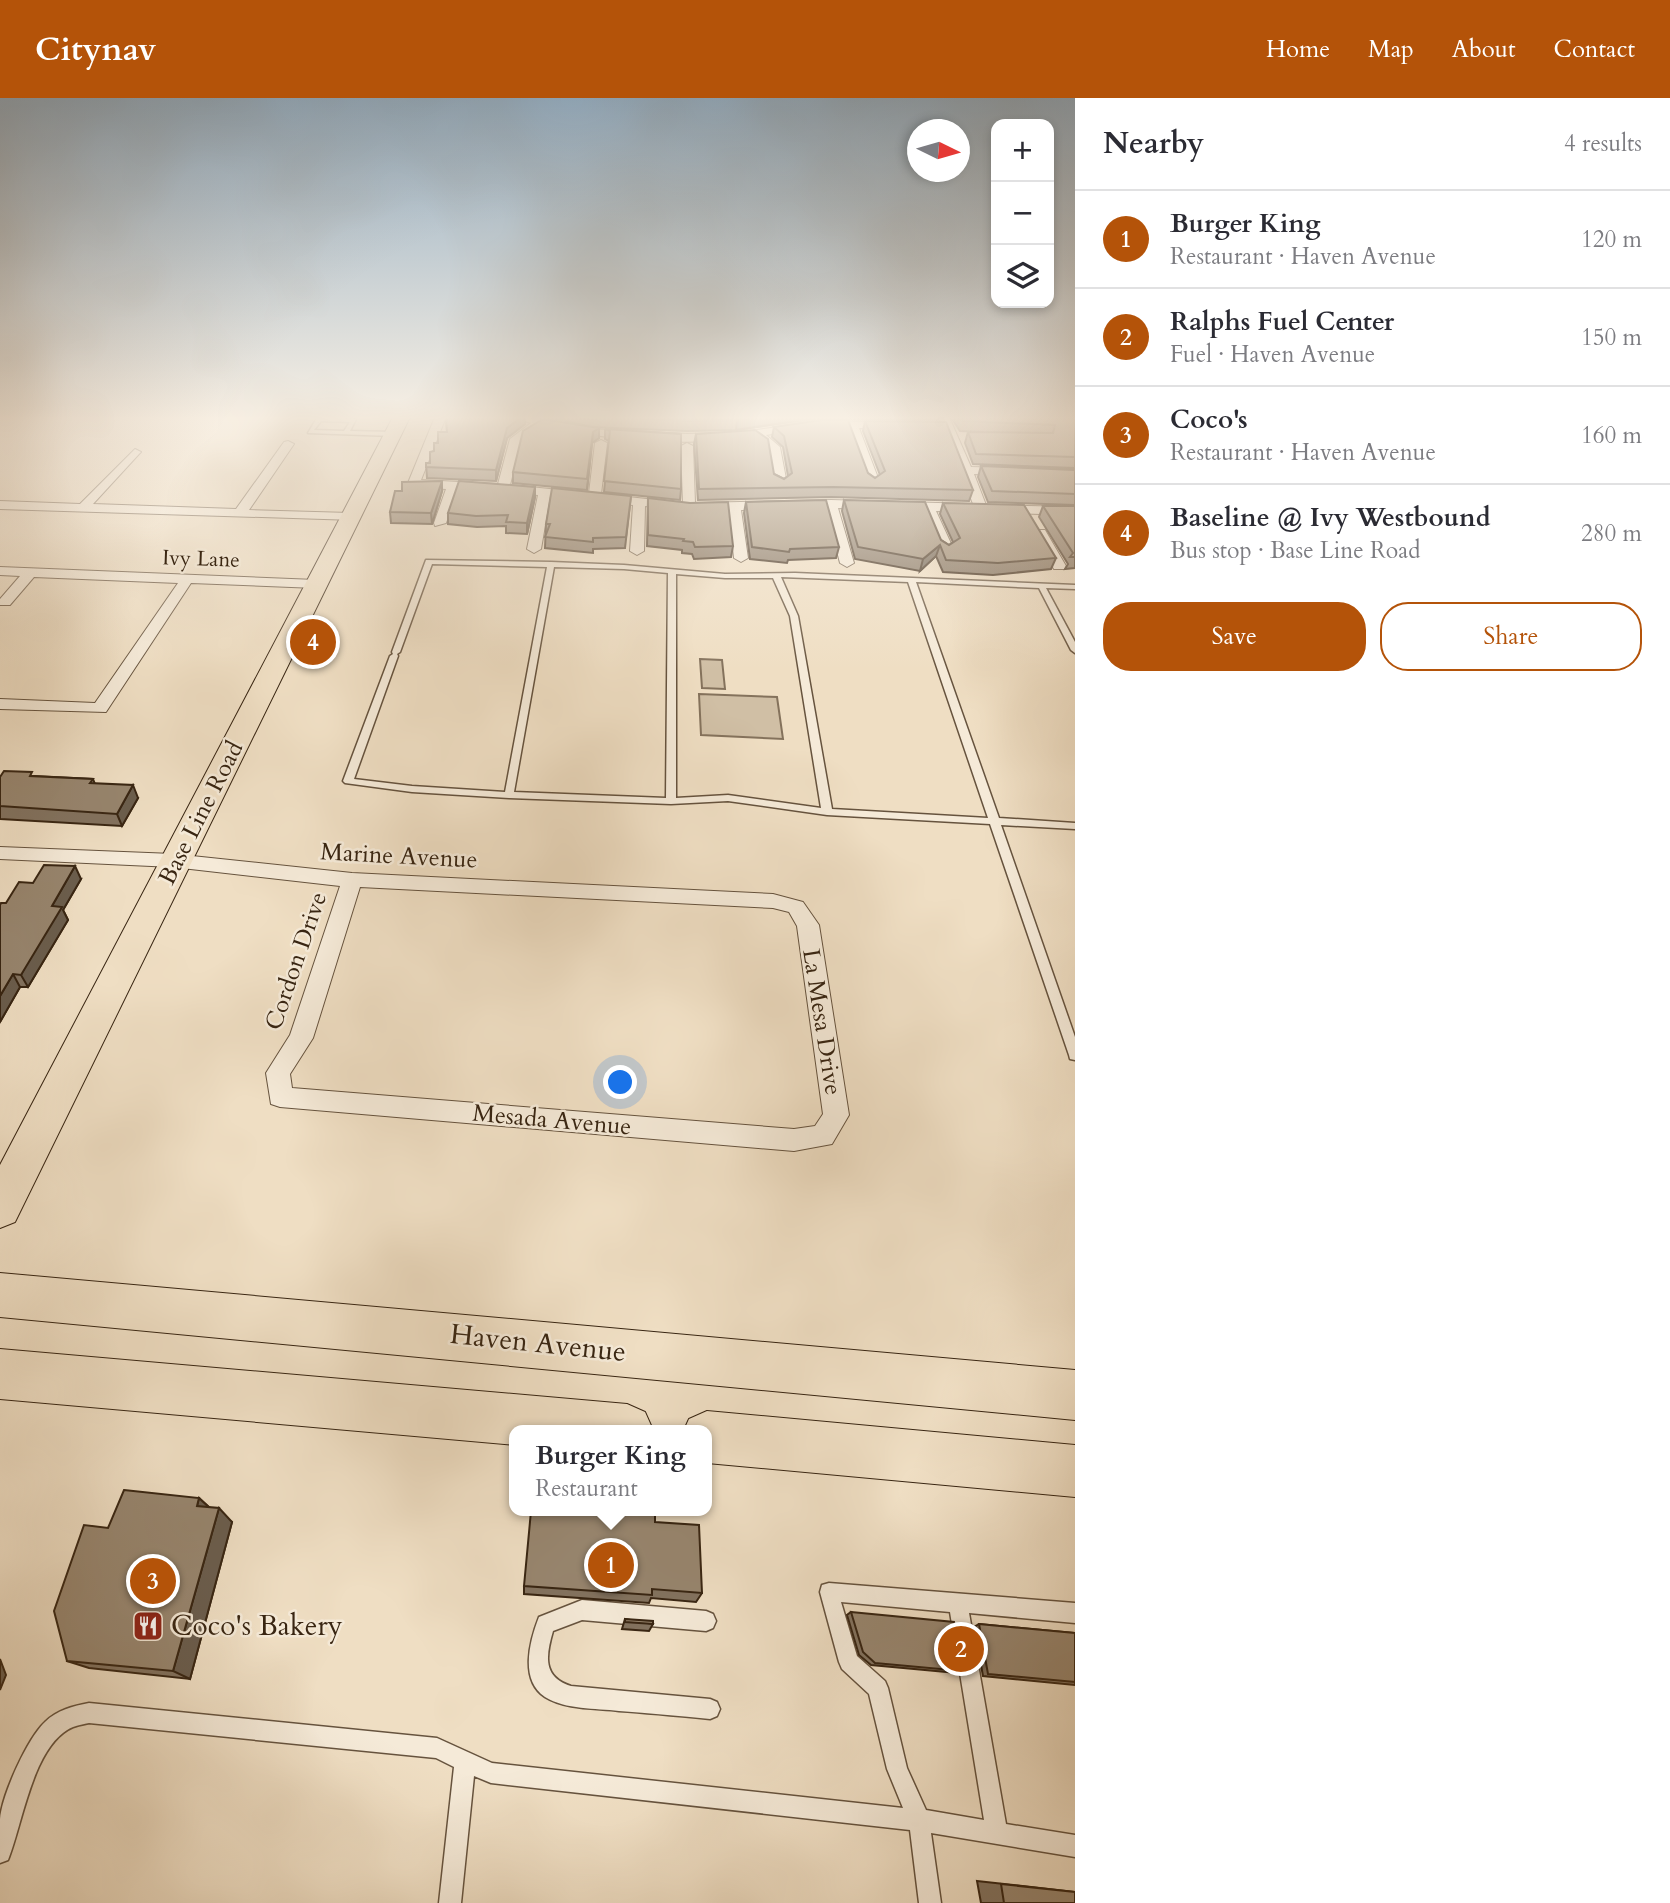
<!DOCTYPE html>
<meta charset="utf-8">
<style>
body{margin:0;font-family:Cardo,serif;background:#f2f2f3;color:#2b2b33}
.controls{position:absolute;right:21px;top:21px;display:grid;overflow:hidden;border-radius:14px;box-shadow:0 4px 10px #0003}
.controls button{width:63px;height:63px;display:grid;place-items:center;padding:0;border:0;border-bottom:2px solid #e1e1e2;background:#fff;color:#2b2b33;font:35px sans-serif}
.compass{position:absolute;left:907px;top:21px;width:63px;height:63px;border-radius:50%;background:#fff;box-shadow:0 4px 10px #0003;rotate:95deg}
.you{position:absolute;left:621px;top:985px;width:24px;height:24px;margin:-18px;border:5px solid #fff;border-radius:50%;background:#1a73e8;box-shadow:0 0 0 10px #1a73e833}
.badge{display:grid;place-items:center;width:46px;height:46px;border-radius:50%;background:#b45309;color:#fff;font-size:23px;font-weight:700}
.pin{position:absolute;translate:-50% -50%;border:4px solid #fff;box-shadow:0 2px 7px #0006}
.popup{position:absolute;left:509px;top:1327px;width:203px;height:91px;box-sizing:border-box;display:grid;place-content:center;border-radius:14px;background:#fff;filter:drop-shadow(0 2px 5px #0005);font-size:23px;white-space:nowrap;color:#7c7c81}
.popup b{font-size:26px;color:#2b2b33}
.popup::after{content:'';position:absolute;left:50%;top:100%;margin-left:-14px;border:14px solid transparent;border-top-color:#fff}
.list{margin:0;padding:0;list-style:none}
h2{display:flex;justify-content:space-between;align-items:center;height:91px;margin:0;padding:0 28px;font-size:30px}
h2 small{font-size:23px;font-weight:400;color:#7c7c81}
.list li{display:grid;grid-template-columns:46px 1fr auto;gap:21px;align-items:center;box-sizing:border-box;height:98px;padding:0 28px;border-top:2px solid #e1e1e2}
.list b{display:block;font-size:26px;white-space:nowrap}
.list p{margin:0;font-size:23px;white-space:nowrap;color:#7c7c81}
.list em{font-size:23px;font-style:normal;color:#7c7c81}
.actions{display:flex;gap:14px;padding:21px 28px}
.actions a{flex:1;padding:16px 0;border:2px solid #b45309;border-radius:28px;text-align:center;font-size:24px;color:#b45309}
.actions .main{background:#b45309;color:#fff}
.icon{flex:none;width:38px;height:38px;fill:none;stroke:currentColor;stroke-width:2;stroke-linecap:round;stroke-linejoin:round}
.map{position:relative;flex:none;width:1075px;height:1805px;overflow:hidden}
header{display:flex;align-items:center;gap:42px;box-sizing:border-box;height:98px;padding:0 35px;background:#b45309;color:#fff}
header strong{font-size:33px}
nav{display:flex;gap:38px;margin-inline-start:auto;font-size:24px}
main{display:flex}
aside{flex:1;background:#fff}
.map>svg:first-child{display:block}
</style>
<header>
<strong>Citynav</strong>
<nav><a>Home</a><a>Map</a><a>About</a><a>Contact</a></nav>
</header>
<main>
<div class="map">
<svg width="1075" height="1805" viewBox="0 0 1075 1805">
<rect width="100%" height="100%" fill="#efdec3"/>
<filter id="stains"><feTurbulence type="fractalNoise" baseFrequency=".00286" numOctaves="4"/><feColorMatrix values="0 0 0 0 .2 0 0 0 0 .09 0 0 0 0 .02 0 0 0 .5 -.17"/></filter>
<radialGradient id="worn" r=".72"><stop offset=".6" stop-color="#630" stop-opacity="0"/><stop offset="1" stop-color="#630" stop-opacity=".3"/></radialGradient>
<path fill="#d0bfa5" stroke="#84725c" stroke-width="2" d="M700 561 722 562 725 591 702 590Z
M699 596 777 599 783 641 701 637Z"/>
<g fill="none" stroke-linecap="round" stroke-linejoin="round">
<g stroke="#66533e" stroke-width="3">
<path id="lane" d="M327 319 356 321 350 333 393 334 396 336 393 338 308 335 317 320ZM321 323 350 324 344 333 314 332Z
M426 462 551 464 624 467 725 476 795 475 1075 487V491L1046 490 1075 544V555L1071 552 1039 490 916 484 999 720 1075 725V731L1001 727 1075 939V962L1070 961 1069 957 990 726 827 717 728 703 671 706 509 700 412 694 345 685 343 683 390 558 393 556 392 554ZM432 466 547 469 505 694 412 688 354 681 398 558 397 556 400 554ZM554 469 624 471 668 475 666 700 514 694ZM676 476 725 480H773L790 518 821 710 728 697 676 700ZM781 479 908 484 988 720 832 711 798 518Z
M829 1485 1075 1505V1525L969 1515 1006 1726 1075 1737V1759L931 1735 941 1805H919L910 1732 491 1685 474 1678 461 1805H439L454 1669 436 1660 89 1625C84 1626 78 1627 73 1629 33 1646 23 1725 8 1762L0 1765C0 1751 0 1736 0 1721 2 1697 27 1641 45 1624 57 1612 73 1608 89 1605L437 1640 492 1665 903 1710 887 1671 869 1596 842 1571 839 1564 820 1494 822 1487ZM841 1504 950 1514 984 1722 926 1712 907 1670 888 1590 885 1583 857 1558Z
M582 1502 706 1513 713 1516 716 1523 713 1530 706 1533 582 1522 553 1533C546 1557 542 1579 571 1588L710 1601 717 1604 720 1611 717 1618 710 1621C680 1618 649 1615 619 1613 595 1610 566 1612 545 1599 519 1582 530 1542 539 1519Z"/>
</g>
<g stroke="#66533e" stroke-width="2">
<path id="street" d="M435 319H446L421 382 498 386 510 341 531 325 512 319H534L587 331 687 336 736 335 819 323 941 325 938 319H949L971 369 1010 370 1016 374 1010 378 974 376 986 407 1075 409V417L936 413 954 452 947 456 940 452 924 412 838 410 854 465 847 469 840 465 826 410 741 412 748 460 741 464 734 460 729 412 689 413 645 408 644 453 637 457 630 453 633 407 550 398 541 451 534 455 527 451 538 397 458 391 446 425 435 428 434 425 446 391 414 389 408 385ZM542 328C609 342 685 349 754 339L769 350 775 386 781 390 787 386 780 349 766 337 819 329 848 330 868 385 874 389 880 385 859 330 945 331 973 406 831 402 695 405 693 348 687 345 681 348 683 405 601 396 607 345 601 342 595 345 589 395 510 387 521 342Z
M288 343 294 346 249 412 350 415 356 419 355 422 0 411V403L80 406 135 351 141 354 139 356 93 406 236 411 284 344Z
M1035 432H1045L1066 468 1064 471H1054L1033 435Z
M0 469 316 482 323 486 316 490 191 485 106 614 0 611V601L95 605 178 485 34 479 10 507H0V501L20 478 0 477Z
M0 749 173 756 352 775 773 796 803 804 819 827 849 1017 832 1046 794 1053 280 1009 271 1006 266 975 290 937 340 788 173 769 0 761ZM360 789 773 810 789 814 797 828 823 1016 815 1028 794 1031 292 990 290 976 313 940Z"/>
</g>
<g stroke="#382512" stroke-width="2">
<path id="primary" d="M393 319H410L15 1124 0 1130V1067Z
M0 1175 1075 1272V1322L0 1219Z
M0 1251 627 1306 645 1314 653 1332H515V1347L0 1301Z
M707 1313 1075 1347V1399L707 1365V1332H684L689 1321Z"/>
</g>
<use href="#lane" fill="#f5ead8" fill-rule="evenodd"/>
<use href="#street" fill="#f5ead8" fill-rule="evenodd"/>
<use href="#primary" fill="#efdec3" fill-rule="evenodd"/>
</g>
<path fill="#82725f" stroke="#382512" stroke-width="2" d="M446 319H525V326L507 340 496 383 427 380 426 365H430L434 353 438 345 447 334Z
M548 319H938L937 322 819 320 736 332 687 333 590 329 599 330V340L592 345 587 392 513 385V374L583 327Z
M951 319H1075V370L973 366 965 345 968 334H983L960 333Z
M865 323 973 392 969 403 831 399 698 402 694 346 696 336 784 381 788 378 783 349 772 339 774 329 868 375 875 380 880 377 863 333Z
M605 331 681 336V391L680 402 604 394 609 343 605 341Z
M981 368 1075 372V407L988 404 978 379Z
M402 393H442L432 426 391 425 390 414Z
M631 398 625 450 593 451V455L545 450 546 426Z
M535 399 527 436 506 435V428L477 429 448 426V415Z
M648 400 733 448 731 459 694 461 692 456 682 455V452L647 448Z
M844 402 941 442 949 447 953 444 940 416 943 405 1056 460 1051 471 993 477 943 474 936 458 920 473 855 461 842 413Z
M746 404 839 449 836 460 788 462 787 465 750 461 744 415Z
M1043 408H1075V470L1065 471 1068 466 1039 419Z
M34 678 93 681 95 686 138 700 122 728 0 721V679Z
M81 781 63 812 68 822 28 889H20L0 924 6 805 33 785Z
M199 1400 209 1409 232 1424 190 1581 89 1570 67 1563 108 1430Z
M611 1413H655V1424L702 1495 696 1504 651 1500 649 1505 524 1496V1488L611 1417Z
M851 1514 962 1573 957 1575 871 1567 859 1557 847 1517Z
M625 1521 653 1526 649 1533 622 1531Z
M979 1526 1075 1535V1587L983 1578 974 1529Z
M977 1783 1075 1794V1805H981Z"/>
<path fill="#6a5d4d" stroke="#382512" stroke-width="2" d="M521 319H525V326L507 340 496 383V372L507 330Z
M756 319H819L736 332 737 322Z
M599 330V340L592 345 587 392 593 334Z
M442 383V393L432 426 431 415Z
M535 389V399L527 436V425Z
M940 447 936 458 920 473 923 461Z
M133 687 138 700 122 728 117 716Z
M75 768 81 781 63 812 68 822 28 889 21 877 52 808Z
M13 876 20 889 0 924V898Z
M199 1400 214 1414 197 1408Z
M219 1410 232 1424 190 1581 173 1573Z
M0 1561 6 1577 0 1592Z"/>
<path fill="#97856e" stroke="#382512" stroke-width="2" d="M446 319H521L507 330 496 372 426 369V365H430V354L434 353V345H438V334H447Z
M614 319H756L737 322 688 323Z
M960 319H1075V359L976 356 968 334 1053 335 1055 327 963 323Z
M543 321 599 330 593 334 587 381 513 374 523 333Z
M821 322H848L868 375 875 380 885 373 865 323 946 324 973 392 833 389 699 391 696 336 755 332 768 341 774 376 784 381 792 375 784 338 774 329Z
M605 331 681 336V391L604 383 610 333Z
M981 368 1075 372V396L992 393Z
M442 383 431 415 390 414 395 393H402V384Z
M459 383 535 389 527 425 506 424 508 417 476 418 448 415Z
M552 390 631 398 626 439 593 440V444L545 439 550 426H546Z
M648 400 690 405 728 404 733 448 695 449 693 444 683 443 684 441 648 437Z
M826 402 839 449 790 451 789 454 752 449 746 404Z
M844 402 925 404 941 442 949 447 960 440 943 405 1024 407 1056 460 998 465 946 462 940 447 923 461 858 449Z
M1043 408H1075V459H1070L1073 455Z
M4 673 32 674 30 678 93 681 90 685 133 687 117 716 0 708V679Z
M44 767 75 768 52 808 62 809 21 877 13 876 0 898V807L1 805H6L19 784 33 785Z
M124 1392 199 1400 197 1408 219 1410 173 1573 67 1563 54 1513 84 1427 108 1430Z
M531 1413H564L614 1417V1413H655V1424L699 1427 702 1495 652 1491V1497L524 1488Z
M851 1514 954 1524 962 1573 875 1565 863 1554Z
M625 1521 653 1523V1526L625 1524Z
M979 1526 1075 1535V1584L988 1576Z
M1001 1786 1075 1794V1805H1004Z"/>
<linearGradient id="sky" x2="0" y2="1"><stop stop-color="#92acc1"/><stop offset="0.56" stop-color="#f8f0e4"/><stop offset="1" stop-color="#f8f0e4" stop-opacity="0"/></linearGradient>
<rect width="1075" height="572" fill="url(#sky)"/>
<defs>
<g id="restaurant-square" transform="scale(1.575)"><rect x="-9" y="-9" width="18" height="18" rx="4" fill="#8f2418" stroke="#f5ead8"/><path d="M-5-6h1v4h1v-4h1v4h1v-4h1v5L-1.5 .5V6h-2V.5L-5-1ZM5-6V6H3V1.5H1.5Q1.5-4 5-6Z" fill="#fff"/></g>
</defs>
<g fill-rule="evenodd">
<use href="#restaurant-square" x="148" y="1528"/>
</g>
<g text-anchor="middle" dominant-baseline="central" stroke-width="5" stroke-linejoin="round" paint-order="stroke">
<g font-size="21" fill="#382512" stroke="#f5ead8">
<text transform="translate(201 461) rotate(2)">Ivy Lane</text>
</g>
<g font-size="24" fill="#382512" stroke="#f5ead8">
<text transform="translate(201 715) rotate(-63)">Base Line Road</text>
<text transform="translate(399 758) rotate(3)">Marine Avenue</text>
<text transform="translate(296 863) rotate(-71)">Cordon Drive</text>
<text transform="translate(822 924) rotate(81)">La Mesa Drive</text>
<text transform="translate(552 1022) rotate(5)">Mesada Avenue</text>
</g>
<g font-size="28" fill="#382512" stroke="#f5ead8">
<text transform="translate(538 1245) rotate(6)">Haven Avenue</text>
</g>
<g font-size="28" fill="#382512" stroke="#f5ead8" text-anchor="start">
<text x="171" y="1528">Coco's Bakery</text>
</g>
</g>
<rect width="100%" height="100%" filter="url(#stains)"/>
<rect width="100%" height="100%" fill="url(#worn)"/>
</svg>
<div class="controls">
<button>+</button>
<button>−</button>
<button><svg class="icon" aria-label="layers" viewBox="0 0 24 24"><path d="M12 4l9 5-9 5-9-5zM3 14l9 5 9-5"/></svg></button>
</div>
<svg class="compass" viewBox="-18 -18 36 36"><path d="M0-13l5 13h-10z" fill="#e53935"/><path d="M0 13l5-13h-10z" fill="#7c7c81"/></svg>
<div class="you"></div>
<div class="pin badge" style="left:611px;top:1467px">1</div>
<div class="popup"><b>Burger King</b>Restaurant</div>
<div class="pin badge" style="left:961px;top:1551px">2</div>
<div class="pin badge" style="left:153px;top:1483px">3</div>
<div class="pin badge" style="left:313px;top:544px">4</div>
</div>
<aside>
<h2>Nearby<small>4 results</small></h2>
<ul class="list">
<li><span class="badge">1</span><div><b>Burger King</b><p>Restaurant · Haven Avenue</p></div><em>120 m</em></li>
<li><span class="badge">2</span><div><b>Ralphs Fuel Center</b><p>Fuel · Haven Avenue</p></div><em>150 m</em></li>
<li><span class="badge">3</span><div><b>Coco's</b><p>Restaurant · Haven Avenue</p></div><em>160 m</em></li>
<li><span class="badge">4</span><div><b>Baseline @ Ivy Westbound</b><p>Bus stop · Base Line Road</p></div><em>280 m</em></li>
</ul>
<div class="actions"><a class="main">Save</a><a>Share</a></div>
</aside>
</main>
